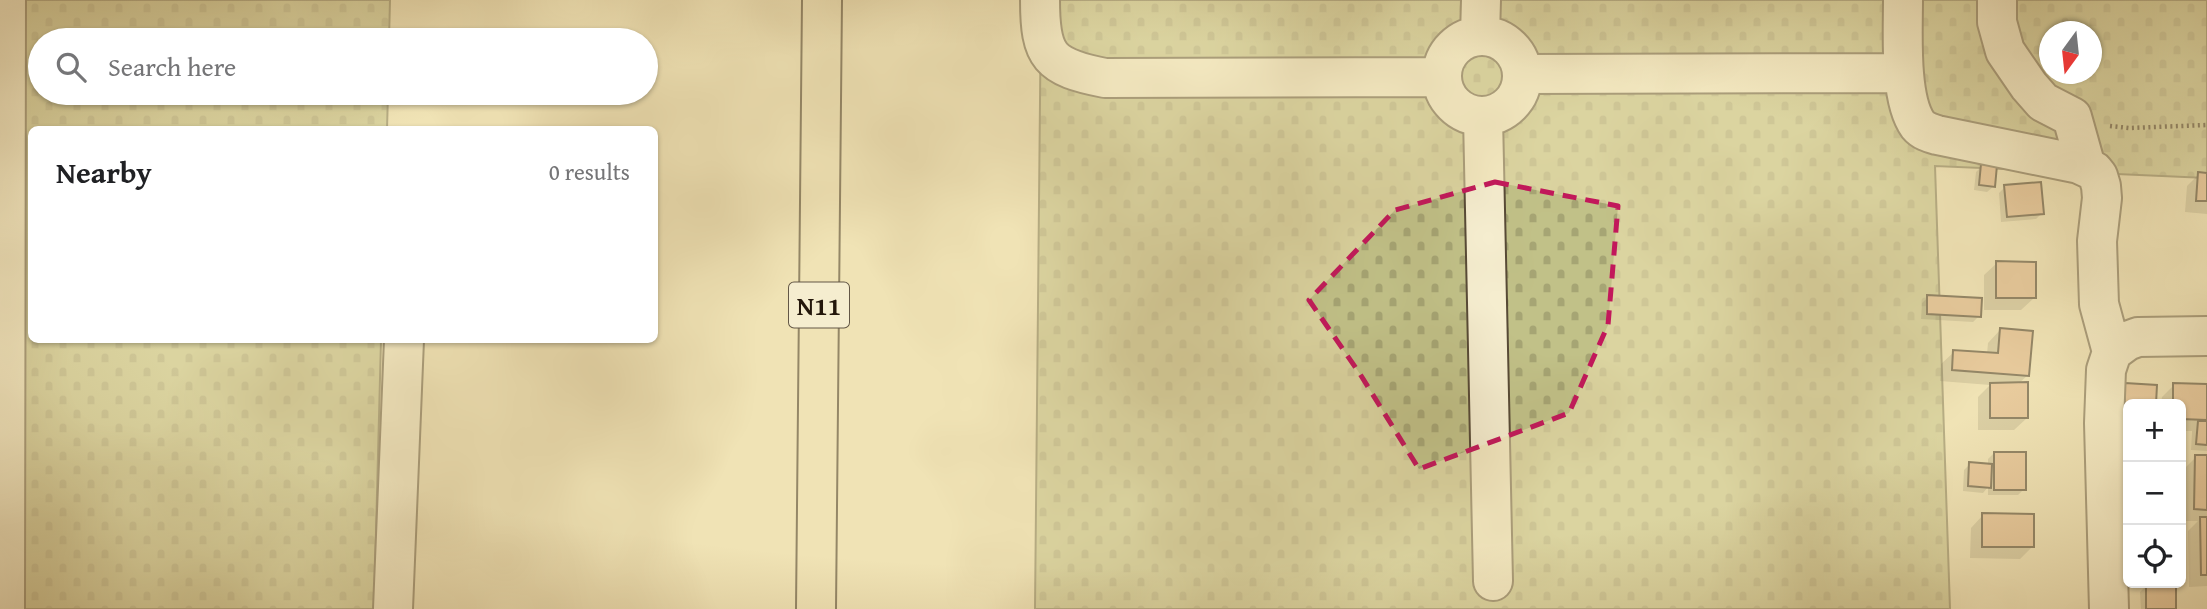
<!DOCTYPE html>
<meta charset="utf-8">
<style>
body{margin:0;font-family:"Gentium Book Plus",serif;background:#f2f2f2;color:#202124}
.controls{position:absolute;right:21px;bottom:21px;display:grid;overflow:hidden;border-radius:10px;box-shadow:0 2px 5px #0004}
.controls button{width:63px;height:63px;display:grid;place-items:center;padding:0;border:0;border-bottom:2px solid #e0e0e0;background:#fff;color:#202124;font:35px sans-serif}
.compass{position:absolute;left:2039px;top:21px;width:63px;height:63px;border-radius:50%;background:#fff;box-shadow:0 2px 5px #0004;rotate:195deg}
.list{margin:0;padding:0;list-style:none}
h2{display:flex;justify-content:space-between;align-items:center;height:91px;margin:0;padding:0 28px;font-size:30px}
h2 small{font-size:23px;font-weight:400;color:#757577}
.icon{flex:none;width:38px;height:38px;fill:none;stroke:currentColor;stroke-width:2;stroke-linecap:round;stroke-linejoin:round}
.map{position:relative;flex:none;width:2207px;height:609px;overflow:hidden}
.search{position:absolute;background:#fff;box-shadow:0 2px 5px #0004;left:28px;top:28px;width:630px;height:77px;display:flex;align-items:center;gap:18px;box-sizing:border-box;padding:0 24px;border-radius:38px;color:#757577;font-size:26px}
.panel{position:absolute;background:#fff;box-shadow:0 2px 5px #0004;left:28px;top:126px;width:630px;height:217px;border-radius:10px}
.map>svg:first-child{display:block}
</style>
<div class="map">
<svg width="2207" height="609" viewBox="0 0 2207 609">
<defs>
<pattern id="cemetery-stones" width="16" height="16" patternUnits="userSpaceOnUse" patternTransform="scale(1.75)"><rect width="16" height="16" fill="#c1c188"/><path d="M2 7V4a2 2 0 0 1 4 0v3zM10 15v-3a2 2 0 0 1 4 0v3z" fill="#a6a574"/></pattern>
</defs>
<rect width="100%" height="100%" fill="#f0e3b5"/>
<filter id="stains"><feTurbulence type="fractalNoise" baseFrequency=".00286" numOctaves="4"/><feColorMatrix values="0 0 0 0 .2 0 0 0 0 .09 0 0 0 0 .02 0 0 0 .5 -.17"/></filter>
<radialGradient id="worn" r=".72"><stop offset=".6" stop-color="#630" stop-opacity="0"/><stop offset="1" stop-color="#630" stop-opacity=".3"/></radialGradient>
<path fill="url(#cemetery-stones)" stroke="#726c4a" stroke-width="2" fill-rule="evenodd" d="M0 0H390L389 40H40V93H388L387 129 32 130V340H381L374 609H0Z
M1041 0H2207V178L1935 166 1950 609H1035ZM2050 32H2092V74H2050Z"/>
<path fill="#0003" d="M1982 166 1994 186 1987 192 1974 190 1976 172Z
M2199 174H2207V214L2185 212 2187 186Z
M2005 187 2042 213 2036 219 2001 222 1999 193Z
M1997 263 2034 298 2021 310H1984V275Z
M1928 297 1979 316 1973 322 1921 319 1922 303Z
M2000 330 2028 375 2018 384 2027 418 2014 430H1978V397L1990 385 1940 381 1941 364 1954 352 1987 354 1988 343Z
M2125 385 2155 386V404H2128V416H2119V391Z
M2174 385H2207V451L2191 450 2192 431H2181V404H2161L2162 397Z
M1994 453 2024 489 2018 495H1988V487L1983 493 1963 491 1964 470 1970 464 1988 465V459Z
M2196 457H2207V586L2189 587 2188 531 2198 521H2183L2184 469Z
M2128 482V519L2126 518Z
M1983 515 2032 547 2020 559 1970 558 1971 528Z
M2147 585 2174 609H2141L2140 592Z"/>
<path fill="#dead80" stroke="#24170b" stroke-width="2" d="M1981 164 1997 165 1995 187 1979 185Z
M2198 172 2207 173V201H2196Z
M2041 182 2044 214 2007 217 2004 185Z
M1996 261 2036 262V298H1996Z
M1927 295 1982 298 1981 317 1927 314Z
M2000 328 2033 331 2029 376 1952 370 1953 350 1998 353Z
M2028 382V418H1990V383Z
M2125 383 2157 385 2156 404H2128V411H2124Z
M2173 383 2207 384V420L2181 419V404H2173Z
M2198 421H2207V445L2196 444Z
M1994 452H2026V490H1994Z
M2195 455H2207V510L2194 509Z
M1969 462 1992 464 1991 488 1968 486Z
M1982 513 2034 514V547H1982Z
M2200 517H2207V575H2201Z
M2146 584H2176V609H2146Z"/>
<g fill="none" stroke-linecap="round" stroke-linejoin="round">
<g stroke="#574a36" stroke-width="42">
<path id="minor" d="M1040 0C1040 57 1049 67 1105 78L1441 77
M1903 0C1903 32 1899 99 1918 125 1923 131 1930 133 1937 135L2079 164 2094 171 2098 176 2101 186 2102 198 2097 241 2099 304 2112 352
M1997 0V22L2005 51 2029 86 2043 102 2072 117 2086 167
M1480 35 1481 0
M1442 76a40 40 0 1 1 80 0a40 40 0 1 1-80 0Z
M1523 74 1904 73
M1483 117 1493 581
M5 609 6 0
M393 609 404 340
M2109 609 2104 423 2106 370 2112 352 2127 341 2138 337 2207 336"/>
</g>
<g stroke="#24170b" stroke-width="42">
<path id="highway" d="M816 609 822 0"/>
</g>
<path stroke="#24170b" stroke-width="4.5" stroke-dasharray="2 3.5" stroke-linecap="butt" d="M2110 126 2129 128 2207 125"/>
<use href="#minor" stroke="#f5edcf" stroke-width="38"/>
<use href="#highway" stroke="#f0e3b5" stroke-width="38"/>
</g>
<path d="M0 0H2207V609H0ZM1495 182 1618 206 1608 325 1569 413 1419 469 1360 374 1309 300 1395 210Z" fill="#f0e3b5" fill-opacity=".55" fill-rule="evenodd"/>
<path fill="none" stroke="#c2185b" stroke-width="5" stroke-dasharray="14 9" stroke-linejoin="round" d="M1495 182 1618 206 1608 325 1569 413 1419 469 1360 374 1309 300 1395 210Z"/>
<g text-anchor="middle" dominant-baseline="central" stroke-width="6" stroke-linejoin="round" paint-order="stroke">
<rect fill="#f5edcf" stroke="#635746" stroke-width="2" x="789" y="282.5" width="60" height="45" rx="5"/>
<g font-size="26" font-weight="bold" fill="#24170b">
<text x="819" y="305">N11</text>
</g>
</g>
<rect width="100%" height="100%" filter="url(#stains)"/>
<rect width="100%" height="100%" fill="url(#worn)"/>
</svg>
<div class="controls">
<button>+</button>
<button>−</button>
<button><svg class="icon" aria-label="locate" viewBox="0 0 24 24"><circle cx="12" cy="12" r="6"/><path d="M12 2v4M12 18v4M2 12h4M18 12h4"/></svg></button>
</div>
<svg class="compass" viewBox="-18 -18 36 36"><path d="M0-13l5 13h-10z" fill="#e53935"/><path d="M0 13l5-13h-10z" fill="#757577"/></svg>
<div class="search"><svg class="icon" aria-label="search" viewBox="0 0 24 24"><circle cx="10" cy="10" r="6"/><path d="M15 15l6 6"/></svg>Search here</div>
<section class="panel">
<h2>Nearby<small>0 results</small></h2>
<ul class="list">
</ul>
</section>
</div>
